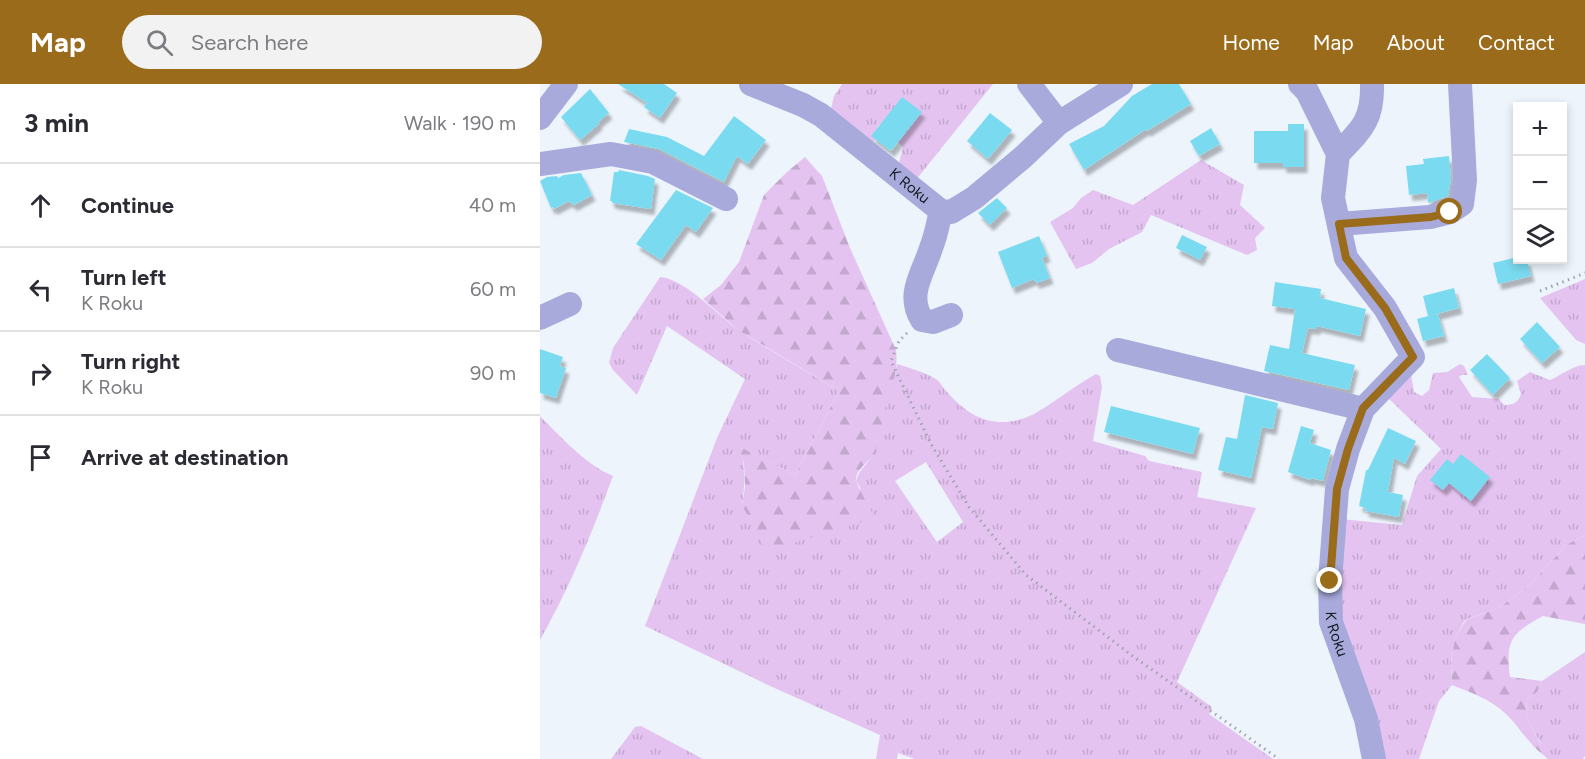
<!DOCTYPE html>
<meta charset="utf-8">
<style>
body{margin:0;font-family:Figtree,sans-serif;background:#f2f2f3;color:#2b2b33}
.controls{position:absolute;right:18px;top:18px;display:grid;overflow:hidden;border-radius:0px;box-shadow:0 3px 9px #0003}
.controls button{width:54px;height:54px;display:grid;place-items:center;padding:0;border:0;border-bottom:2px solid #e1e1e2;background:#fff;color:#2b2b33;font:30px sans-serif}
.stop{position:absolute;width:18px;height:18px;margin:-14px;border:4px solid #996b1b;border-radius:50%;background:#fff}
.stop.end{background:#996b1b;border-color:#fff;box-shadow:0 2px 6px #0008}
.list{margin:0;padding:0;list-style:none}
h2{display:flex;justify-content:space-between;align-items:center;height:78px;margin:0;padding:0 24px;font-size:26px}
h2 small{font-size:20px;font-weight:400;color:#7c7c81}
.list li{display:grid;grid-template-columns:39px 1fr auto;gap:18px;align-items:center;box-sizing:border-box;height:84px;padding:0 24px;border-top:2px solid #e1e1e2}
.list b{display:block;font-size:22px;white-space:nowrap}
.list p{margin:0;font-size:20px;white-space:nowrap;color:#7c7c81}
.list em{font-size:20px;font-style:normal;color:#7c7c81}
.icon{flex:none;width:33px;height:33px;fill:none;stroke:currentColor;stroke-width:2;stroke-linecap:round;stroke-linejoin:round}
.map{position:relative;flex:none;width:1045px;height:675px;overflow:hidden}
header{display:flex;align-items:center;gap:36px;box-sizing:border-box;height:84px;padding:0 30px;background:#996b1b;color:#fff}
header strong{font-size:28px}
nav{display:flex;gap:33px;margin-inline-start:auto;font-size:21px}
.search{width:420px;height:54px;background:#f2f2f3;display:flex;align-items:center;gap:15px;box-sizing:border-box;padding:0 21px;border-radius:33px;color:#7c7c81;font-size:22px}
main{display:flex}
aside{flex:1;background:#fff}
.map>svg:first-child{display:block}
</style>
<header>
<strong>Map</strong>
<div class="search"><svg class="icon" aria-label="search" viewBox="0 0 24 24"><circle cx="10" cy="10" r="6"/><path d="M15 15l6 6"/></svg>Search here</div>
<nav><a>Home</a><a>Map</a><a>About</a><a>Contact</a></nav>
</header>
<main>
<aside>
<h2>3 min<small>Walk · 190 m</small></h2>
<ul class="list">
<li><svg class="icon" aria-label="ahead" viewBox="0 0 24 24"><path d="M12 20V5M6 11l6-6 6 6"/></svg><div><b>Continue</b></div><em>40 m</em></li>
<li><svg class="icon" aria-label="left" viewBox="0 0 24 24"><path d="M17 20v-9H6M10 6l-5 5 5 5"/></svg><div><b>Turn left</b><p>K Roku</p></div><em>60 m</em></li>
<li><svg class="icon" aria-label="right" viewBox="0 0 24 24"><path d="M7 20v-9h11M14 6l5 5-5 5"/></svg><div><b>Turn right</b><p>K Roku</p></div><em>90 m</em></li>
<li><svg class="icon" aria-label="arrive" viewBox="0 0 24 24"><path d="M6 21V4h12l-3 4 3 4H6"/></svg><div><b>Arrive at destination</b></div></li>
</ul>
</aside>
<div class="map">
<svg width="1045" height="675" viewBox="0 0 1045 675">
<defs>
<pattern id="grass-tufts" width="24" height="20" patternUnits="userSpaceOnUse" patternTransform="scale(1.5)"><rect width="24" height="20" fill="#e5c3f1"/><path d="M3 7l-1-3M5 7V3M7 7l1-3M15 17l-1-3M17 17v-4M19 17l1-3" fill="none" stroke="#c4a7ce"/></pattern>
<pattern id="forest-firs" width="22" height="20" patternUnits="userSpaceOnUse" patternTransform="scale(1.5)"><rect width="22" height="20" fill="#e5c3f1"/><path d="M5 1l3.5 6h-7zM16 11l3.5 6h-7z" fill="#c4a7ce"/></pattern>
<filter id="shadow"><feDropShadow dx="3.5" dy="6" stdDeviation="1.5" flood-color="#0004"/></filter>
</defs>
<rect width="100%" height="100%" fill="#edf4fc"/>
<path fill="url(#grass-tufts)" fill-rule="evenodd" d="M302 0H453L375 97 359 79 363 63 339 41 335 48 336 55 334 57H329L290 29 294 12Z
M661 76 704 101 700 121 725 144 715 154 717 166 707 171 611 131 602 148 569 165 552 179 536 185 510 138 533 124 541 114 553 106 593 121Z
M120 193C146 195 178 232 200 247 232 268 266 287 299 307L255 391 201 364C205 383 205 401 202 421L321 405 316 397C319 384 331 378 335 366 339 355 340 345 342 334 346 316 354 299 357 280 370 284 384 288 396 295 401 298 403 305 408 309 432 336 459 347 494 330 515 318 534 302 556 290L560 292 562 303 553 357 605 372 609 377 662 388 657 413 716 424 637 598 672 623 669 630 733 675H375L358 669 357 675H336L340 651 230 602 105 542 177 354 205 295 127 242 97 311 73 286 69 279 73 264ZM386 378 423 438 397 458 355 397Z
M1045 195V260L1036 256 1000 214Z
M920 280 924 282 928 291H921L919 293 932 313 959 315 964 321C973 321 978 319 981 310L977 297 990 288 1010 296C1022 291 1033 281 1045 281V451L1026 461 990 501 960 523 925 536 915 554 911 578 912 601 899 617 879 675H839L795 525 800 435 862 441 877 392 901 365 846 312 871 290 874 308 882 312 889 306 893 289 907 288Z
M0 332C22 354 45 380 73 392 52 449 30 503 0 556Z
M1045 568V672L1043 675H1008L1001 669V660L987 635 986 616 997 608 1002 597Z
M101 642 163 675H71L95 643Z"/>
<path fill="url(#forest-firs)" d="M265 73 282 92 310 164 356 266C359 293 348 309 343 334 340 346 340 359 334 370 329 378 315 386 316 396 317 402 331 426 335 434L227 467 202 421 205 403 204 380 200 363 255 391 299 307 198 246 163 215 181 201 199 178 224 111 247 88Z
M1045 451V540L1003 532C972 549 965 556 970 593L1002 597 997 608 986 616 987 635 1001 661V669C987 658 979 642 966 630 950 615 932 609 912 601L911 578 915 554 926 536 960 523 990 501 1026 461Z"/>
<path fill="#7adbf0" filter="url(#shadow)" d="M78 0H124L137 9 120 34 104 23 107 19Z
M612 0H639L651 20 607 47 606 45 544 86 529 60 564 42 592 12Z
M50 5 69 29 57 39H60L40 56 21 33Z
M362 13 382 28 351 67 331 52Z
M450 29 472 46 448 75 427 57Z
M194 32 226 56 208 80 197 72 184 98 119 65 84 58 89 45 127 53 164 72Z
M748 40H764V83H743V79H714V47H748Z
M671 44 680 60 659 72 650 57Z
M909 72 911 95 908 112 888 119 887 109 869 111 866 82 884 80 883 75Z
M79 86 108 92 115 95 111 125 72 119V117H70L74 88H78Z
M41 89 52 111 34 121 29 117 14 125 13 123 11 124 0 97 7 93 17 92 18 94 24 91Z
M136 106 173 124 156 148 146 141 121 176 96 160Z
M457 114 467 124 450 141 438 129Z
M642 151 667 163 660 176 636 164Z
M499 152 507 172 502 174 510 194 496 199 494 195 472 204 458 168Z
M978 173V176H987L991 192 958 200 953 179Z
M735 198 781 205 780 214 826 225 820 252 777 242V245L768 244 762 269 815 281 809 306 724 287 730 261 749 265 755 225 732 222Z
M914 204 919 224 889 232 898 230 904 252 883 257 877 235 888 232 883 212Z
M997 238 1020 263 1002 279 980 255Z
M0 265 23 273 20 282 26 284 16 314 0 309Z
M947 270 970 294 953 311 930 286Z
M705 311 738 319 733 345 722 343 711 394 678 386 686 353 697 355Z
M571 322 660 344 653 370 564 348Z
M761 342 774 346 770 359 791 366 783 397 771 394 770 396 748 388Z
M848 344 876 357 865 380 854 374 848 408 863 411 859 433 825 427 826 424 819 422 826 386H828Z
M921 370 950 393 931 417 909 399 903 406 890 396 907 375 913 380Z"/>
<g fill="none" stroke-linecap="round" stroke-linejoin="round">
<path stroke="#9ea4ac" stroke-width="3" stroke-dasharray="1.5 4.5" stroke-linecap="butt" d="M1000 207 1045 189
M367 249 359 257 351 277 391 360 429 423 486 491 594 573 739 675"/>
<g stroke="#a7aada" stroke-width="24">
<path id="s1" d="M211 0 263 21 281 31 401 127 411 128 434 114 482 74 519 39 581 0"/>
<path d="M489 0 519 39"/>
<path id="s2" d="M760 0 767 7 798 70 793 114 806 174 845 224 873 273 823 325 808 365 797 405 790 497 791 538 826 635 834 675"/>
<path d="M0 34 26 0"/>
<path d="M798 70C822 45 833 36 832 0"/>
<path d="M0 80 71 70 113 78 186 115"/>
<path d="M401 127C398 139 396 152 391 164 383 190 366 210 382 236L393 238 411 231"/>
<path d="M799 140 890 133 910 128 922 120 925 96 920 0"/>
<path d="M0 234 30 220"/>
<path d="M578 266 823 325"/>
</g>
</g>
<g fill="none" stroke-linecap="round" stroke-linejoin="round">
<path stroke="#996b1b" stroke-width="8" d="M790 497 797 405 808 365 823 324 873 273 845 224 806 174 799 140 891 133 910 128"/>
</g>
<g text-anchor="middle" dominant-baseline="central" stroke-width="4.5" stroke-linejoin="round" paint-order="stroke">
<g font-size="15" fill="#131920" stroke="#edf4fc">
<text stroke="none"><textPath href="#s1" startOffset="190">K Roku</textPath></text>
<text stroke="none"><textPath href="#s2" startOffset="608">K Roku</textPath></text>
</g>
</g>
</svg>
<div class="controls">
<button>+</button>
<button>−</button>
<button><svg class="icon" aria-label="layers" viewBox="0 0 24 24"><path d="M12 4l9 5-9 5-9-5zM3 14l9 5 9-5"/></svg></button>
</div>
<div class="stop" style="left:910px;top:128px"></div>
<div class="stop end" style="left:790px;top:497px"></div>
</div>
</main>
